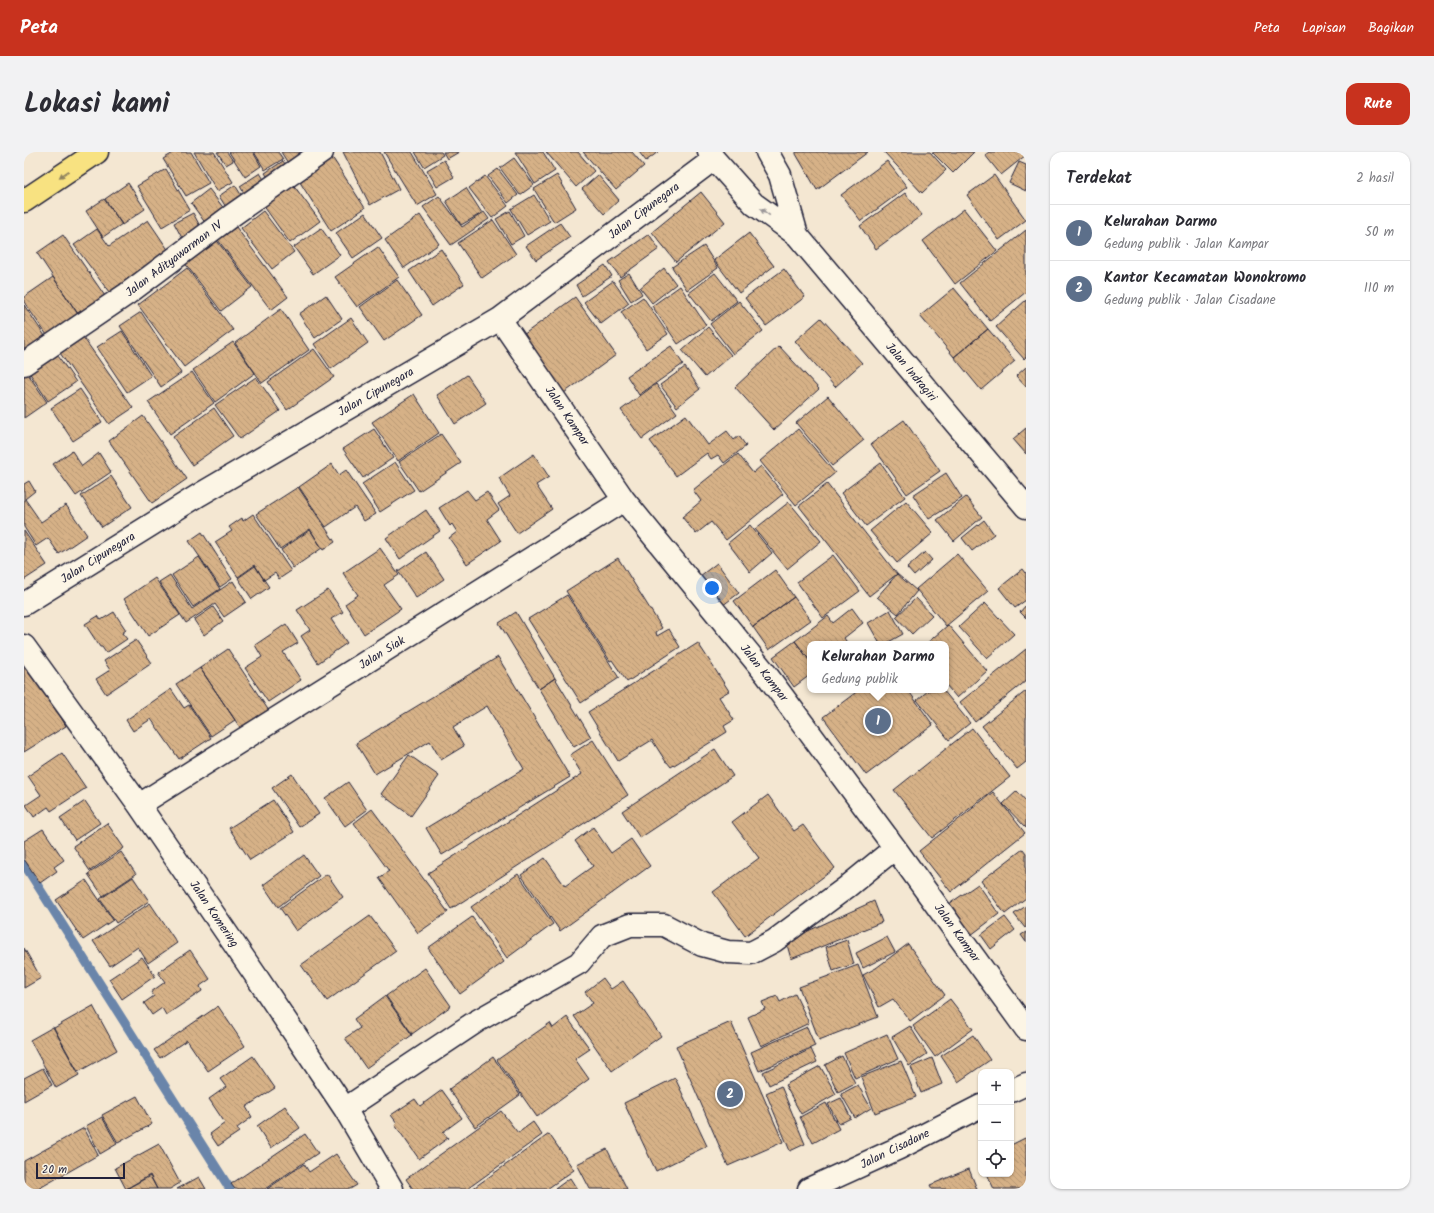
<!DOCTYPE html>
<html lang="id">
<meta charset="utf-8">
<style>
body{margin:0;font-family:Kalam,sans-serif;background:#f2f2f3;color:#2b2b33}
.controls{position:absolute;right:12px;bottom:12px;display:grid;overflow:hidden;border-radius:8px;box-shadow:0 1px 3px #0004}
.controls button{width:36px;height:36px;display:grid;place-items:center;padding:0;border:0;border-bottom:1px solid #e1e1e2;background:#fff;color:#2b2b33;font:20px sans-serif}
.scale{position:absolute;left:12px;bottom:10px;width:89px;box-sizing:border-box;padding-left:4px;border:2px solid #22223b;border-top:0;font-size:11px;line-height:14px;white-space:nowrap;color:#22223b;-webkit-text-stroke:3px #fcf5e5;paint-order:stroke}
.you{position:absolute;left:688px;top:436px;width:14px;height:14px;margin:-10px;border:3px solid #fff;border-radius:50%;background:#1a73e8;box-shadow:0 0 0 6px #1a73e833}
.badge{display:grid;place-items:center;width:26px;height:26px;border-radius:50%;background:#c8321e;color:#fff;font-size:13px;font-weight:700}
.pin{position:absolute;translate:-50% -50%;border:2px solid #fff;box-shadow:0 1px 4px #0006}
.popup{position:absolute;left:783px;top:489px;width:142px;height:52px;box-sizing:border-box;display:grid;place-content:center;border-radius:8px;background:#fff;filter:drop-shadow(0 1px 3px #0005);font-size:13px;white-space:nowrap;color:#7c7c81}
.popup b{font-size:15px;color:#2b2b33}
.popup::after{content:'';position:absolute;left:50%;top:100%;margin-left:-8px;border:8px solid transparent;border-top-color:#fff}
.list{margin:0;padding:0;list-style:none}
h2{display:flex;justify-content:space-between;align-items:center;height:52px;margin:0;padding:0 16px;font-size:17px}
h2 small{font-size:13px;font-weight:400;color:#7c7c81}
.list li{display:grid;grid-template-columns:26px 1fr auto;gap:12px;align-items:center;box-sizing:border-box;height:56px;padding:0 16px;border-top:1px solid #e1e1e2}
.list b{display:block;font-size:15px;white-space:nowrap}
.list p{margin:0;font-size:13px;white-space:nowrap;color:#7c7c81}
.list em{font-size:13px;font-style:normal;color:#7c7c81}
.icon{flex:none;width:22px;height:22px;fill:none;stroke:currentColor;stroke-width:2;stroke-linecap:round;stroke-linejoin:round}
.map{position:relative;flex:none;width:1002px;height:1037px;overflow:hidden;border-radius:12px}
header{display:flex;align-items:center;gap:24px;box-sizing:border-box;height:56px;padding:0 20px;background:#c8321e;color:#fff}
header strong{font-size:19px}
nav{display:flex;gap:22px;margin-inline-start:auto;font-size:14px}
.intro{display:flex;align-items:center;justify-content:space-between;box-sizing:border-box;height:96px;padding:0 24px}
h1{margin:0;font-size:28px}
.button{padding:10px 18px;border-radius:12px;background:#c8321e;color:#fff;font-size:14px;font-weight:700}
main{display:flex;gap:24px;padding:0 24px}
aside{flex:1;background:#fff;border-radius:12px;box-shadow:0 1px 3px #0004}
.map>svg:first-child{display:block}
</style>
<header>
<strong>Peta</strong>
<nav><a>Peta</a><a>Lapisan</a><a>Bagikan</a></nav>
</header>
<div class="intro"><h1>Lokasi kami</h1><a class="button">Rute</a></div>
<main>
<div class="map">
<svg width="1002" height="1037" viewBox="0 0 1002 1037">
<defs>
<pattern id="building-back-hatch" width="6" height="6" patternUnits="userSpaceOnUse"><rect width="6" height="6" fill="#d6b187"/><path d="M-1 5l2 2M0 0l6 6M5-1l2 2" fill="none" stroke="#b79875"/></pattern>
</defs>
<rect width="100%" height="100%" fill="#f4e7d2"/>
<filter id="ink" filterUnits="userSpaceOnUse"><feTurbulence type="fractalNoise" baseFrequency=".025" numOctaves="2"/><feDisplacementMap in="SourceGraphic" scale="8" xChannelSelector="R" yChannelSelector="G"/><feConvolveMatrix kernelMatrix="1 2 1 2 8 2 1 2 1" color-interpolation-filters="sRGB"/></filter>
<g filter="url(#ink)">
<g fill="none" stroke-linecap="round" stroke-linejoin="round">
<path stroke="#6a85aa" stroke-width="9" d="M0 712 206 1037"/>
</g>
<path fill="url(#building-back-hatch)" stroke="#22223b" d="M151 0H167L185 31 162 44 139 7Z
M170 0H190L209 30 193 39Z
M193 0H203L209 9 202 13Z
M205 0H229L237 14 221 25Z
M230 0H254L259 7 241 18Z
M257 0H277L281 7 267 16Z
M319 0H356L375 37 346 53Z
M360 0H388L413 42 393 54Z
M391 0H417L419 3 400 15Z
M419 0H435L423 7Z
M491 0H519L531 19 511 32Z
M522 0H554L570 19 552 35Z
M559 0H608L620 14 592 38Z
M615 0H634L622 9Z
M772 0H844L793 38 772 2Z
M860 0H906L922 18 898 41Z
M908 0H950L929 21Z
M965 0H1002V3L977 23 961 3Z
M306 2 341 56 307 79 272 24Z
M490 6 510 33 496 43 476 16Z
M420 8 430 25 413 35 403 18Z
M259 9 265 18 247 30 241 21Z
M863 9 883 35 837 69 817 43Z
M995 10 1002 13V39L985 31Z
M142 17 166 58 138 75 113 34Z
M474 17 494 43 484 51 464 24Z
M236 21 244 34 223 47 216 34Z
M533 23 552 56 530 70 510 37Z
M574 23 595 48 580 62 558 37Z
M970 23 1002 68 975 88 943 43Z
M461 24 484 54 468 66 445 36Z
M104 31 121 57 98 73 81 47Z
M268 31 296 69 266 91 239 53Z
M211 33 221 49 205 60 195 44Z
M442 36 458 61 437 73 422 49Z
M185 37 201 58 182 72 167 51Z
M677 40 701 70 652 110 628 80Z
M881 41 898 63 852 97 836 74Z
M510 43 526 69 503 83 487 57Z
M415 44 438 75 460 60 465 67 427 93 399 55Z
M80 47 98 72 79 85 62 59Z
M940 57 973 99 931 132 899 89Z
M239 59 270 100 248 117 217 76Z
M486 59 500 84 487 92 472 67Z
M169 61 177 76 158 86 150 71Z
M341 61 358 86 329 106 312 81Z
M396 63 415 92 380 116 361 88Z
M124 68 145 99 85 140 50 93 73 77 85 94Z
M469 68 492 102 458 126 434 91Z
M536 71 546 85 512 108 502 94Z
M212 75 264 145 247 158 194 88Z
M297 76 316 103 289 122 270 95Z
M1002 78V140L966 169 936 131Z
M725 81 750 114 715 141 690 108Z
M625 82 635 97 596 125 585 110Z
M39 83 83 147 56 165 13 101Z
M191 86 228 135 197 159 160 110Z
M680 94 694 116 663 138 648 115Z
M354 95 375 125 333 155 311 125Z
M417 97 440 132 408 154 385 119Z
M581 113 588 124 558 144 552 133Z
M163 116 209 178 160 215 114 153Z
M640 116 652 132 628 151 616 136Z
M760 117 781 145 742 174 721 146Z
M605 121 618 142 607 149 594 128Z
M691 121 713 149 687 169 665 141Z
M29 125 56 165 25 186 0 150V145Z
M373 128 398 163 360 189 336 155Z
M589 129 605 151 577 172 560 150Z
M656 134 682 173 654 192 628 154Z
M930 136 964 177 930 205 896 164Z
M302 143 318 167 291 186 275 162Z
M551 145 592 203 540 241 499 183Z
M619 145 644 182 622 197 597 160Z
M1002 148V205L1000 207 972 175Z
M715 149 739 179 709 202 686 172Z
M0 153 23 187 0 203Z
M257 157 285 198 238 231 211 191Z
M117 160 157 221 137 235 96 174Z
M327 166 344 191 307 217 290 192Z
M797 166 838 211 811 235 771 189Z
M684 175 707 203 681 225 658 198Z
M964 177 991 209 957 238 930 205Z
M98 179 127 224 103 240 73 195Z
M59 185 109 256 85 272 36 201Z
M209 190 231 221 191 250 169 218Z
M647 194 659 212 615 243 603 224Z
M755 194 795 237 750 278 711 235Z
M28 195 52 230 24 249 1 214Z
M290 197 310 225 263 258 244 230Z
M661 215 676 237 653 255 636 233Z
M1002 215V235L992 224Z
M0 216 23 250 0 266Z
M168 220 190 251 146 282 124 250Z
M443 223 462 251 431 272 413 243Z
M232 225 256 259 216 287 191 253Z
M632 232 653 261 618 287 597 258Z
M56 237 78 270 49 289 27 256Z
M390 242 415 281 374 309 348 270Z
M804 244 840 288 808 314 772 271Z
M190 256 209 284 168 313 149 285Z
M662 263 684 293 703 279 710 288 715 284 722 294 700 311 694 303 687 307 683 301 652 324 626 289Z
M119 264 163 327 128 351 85 289Z
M880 268 916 319 883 342 847 292Z
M1002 276V302L989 287Z
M350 277 369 306 339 326 319 297Z
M774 277 811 321 772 353 736 309Z
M417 282 437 311 395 339 375 310Z
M48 299 58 314 75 301 87 320 52 344 29 312Z
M510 302 525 325 512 333 528 357 493 381 474 352 486 344 475 326Z
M714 302 729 321 737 314 759 342 702 388 687 370 672 382 658 365 677 349 669 338Z
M371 310 390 338 356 360 338 332Z
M857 311 881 345 842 374 817 341Z
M308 312 315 323 322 318 352 362 340 369 331 355 302 375 275 335Z
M922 321 938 346 905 367 889 343Z
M87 324 108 355 78 375 57 344Z
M5 329 11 339 1 347 17 370 42 353 63 383 35 402 24 386 12 394 0 375V332Z
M803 332 873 422 845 444 775 354Z
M274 335 311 390 299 398 286 377 256 397 232 362Z
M443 338 451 348 463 340 475 358 463 367 477 389 443 412 425 386 433 380 428 372 426 374 415 356Z
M942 345 958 365 930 389 913 368Z
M882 349 909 381 873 411 846 379Z
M765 350 797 389 763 417 731 377Z
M402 358 416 379 376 407 362 386Z
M229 362 267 419 255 427 251 421 240 428 231 413 214 425 191 390 208 379 205 375 218 366 219 369Z
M960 368 970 382 948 399 938 386Z
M726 373 748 401 726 420 704 391Z
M286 378 298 396 269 416 257 398Z
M0 379 23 413 0 428Z
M178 380 208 427 196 435 165 389Z
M356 396 375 423 360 433 377 457 340 482 321 452 334 443 319 421Z
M402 400 420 427 392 446 374 419Z
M901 400 908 408 890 424 883 416Z
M933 402 964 439 922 474 892 437Z
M809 403 836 439 799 466 773 430Z
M175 405 196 437 169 455 148 423Z
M594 406 638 476 632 480 633 484 645 477 656 495 603 530 588 508 586 509 542 439Z
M693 411 715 441 694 457 672 427Z
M231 414 245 435 228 447 214 426Z
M999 417 1002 421V448L991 456 975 436Z
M751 418 770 445 729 475 710 449Z
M873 422 893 439 874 462 853 445Z
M146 423 168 457 209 429 222 450 200 465 191 452 162 471 135 430Z
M131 426 156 463 124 484 100 447Z
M304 438 319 460 307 467 323 491 294 511 277 484 286 478 273 458Z
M543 443 595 526 557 551 504 467Z
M770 445 787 468 745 498 729 475Z
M892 446 908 463 888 482 872 465Z
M961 451 990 482 963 506 935 475Z
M1002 453V466L996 460Z
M189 455 199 469 180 483 170 468Z
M828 456 839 471 820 486 824 492H786V509L771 489 804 464 809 471Z
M866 458 879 482 861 492H856L844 471Z
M90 460 102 478 98 481 103 487 82 501 78 495H76L61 472 74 464 77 468Z
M492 460 531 526 515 537 475 471Z
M262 472 274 491 259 500 277 528 244 550 221 516 238 505 231 493Z
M924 473 963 519 933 546 922 533V492H902Z
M112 488 128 511 82 542 72 527 86 518 80 509Z
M771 489 786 509V523L770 535 749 505Z
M674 491 705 539 695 545 710 568 700 574 703 580 647 615 643 610H642L628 588 594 609 564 560Z
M204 497 245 559 217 577 176 516Z
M1002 497V529L951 570 936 550Z
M474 505 546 625 418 703 402 676 500 617 463 554 429 575 440 594 417 608 406 589 351 622 332 591Z
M5 511 42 574 0 600V514Z
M176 516 211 568 187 584 152 532Z
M531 526 567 585 550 595 515 537Z
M147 537 160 556 165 553 187 586 155 607 127 567 109 579 102 568Z
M835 538H884L909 573 842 623 799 565Z
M905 538H919L946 571 925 588 893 548Z
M1002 539V610L993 617 958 574Z
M948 576 986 625 908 686 870 638Z
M569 588 604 643 427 757 404 721 558 622 546 603Z
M691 597 709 624 616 686 598 659Z
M38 601 62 636 27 659 24 655 10 665 2 653 17 643 4 624Z
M385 603 415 624 387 664 357 642Z
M268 622 295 662 275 675 248 636Z
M324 630 343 658 321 674 301 646Z
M993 639 1002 649V676L979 652Z
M969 640 1001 681 927 740 895 699Z
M744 643 770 679 779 673 811 716 721 784 689 740 735 706 708 670Z
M249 648 270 680 226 708 205 676Z
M61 649 76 671 51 688 36 666Z
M348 657 424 760 394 781 355 726 365 719 330 671Z
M83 671 100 696 66 719 49 694Z
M569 675 587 701 607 687 626 714 536 779 497 723 521 706 541 734 569 714 551 689Z
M19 677 40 708 30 715 33 719 16 731 0 707V689Z
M999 697 1002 701V746L981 762 957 729Z
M97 700 112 722 79 744 64 722Z
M280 703 295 724 254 755 239 733Z
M303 722 319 745 272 779 256 756Z
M494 722 529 772 483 806 447 755Z
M109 725 125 749 92 771 76 747Z
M62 728 89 768 59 788 32 748Z
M954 732 975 762 947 783 925 752Z
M850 749 858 770 767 807 762 789Z
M126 751 153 791 124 811 114 795 86 814 69 789Z
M1002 754V775L1001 776 990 762Z
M346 764 372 799 303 849 277 813Z
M448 765 480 810 436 842 404 796Z
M981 765 991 778 967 797 957 783Z
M1002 780V790L997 783Z
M863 785 871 800 839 816 832 801Z
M823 788 830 812 809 819 802 795Z
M884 792 921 843 886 869 869 847 855 855 839 823 852 816Z
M0 796 17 826 0 836Z
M166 798 186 827 176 834 178 839 142 863 138 856 128 863 120 851 130 844 127 840 141 830 134 820Z
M118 805 131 824 98 847 85 827Z
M834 813 854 865 795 888 775 835Z
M401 816 427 854 388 882 362 844Z
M579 826 587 837 599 829 637 884 588 919 550 864 569 851 561 840Z
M771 842 785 871 737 894 724 865 741 857 738 850 753 844 756 850Z
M361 844 388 883 342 916 321 886 336 876 330 867Z
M926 847 949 877 911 905 889 874Z
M69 854 93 898 54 920 30 876Z
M194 854 221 894 184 919 163 888 136 906 130 898Z
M543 865 566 897 551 907 565 927 513 965 473 908 526 871 529 876Z
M707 870 759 990 704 1014 652 894Z
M886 874 903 902 885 914 868 885Z
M29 875 55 923 32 936 6 888Z
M783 875 791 894 735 919 727 900Z
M863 882 874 907 831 926 820 901Z
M949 883 966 908 934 930 917 904Z
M787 897 793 910 745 933 739 920Z
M229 904 251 936 222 955 228 965 213 976 215 980 194 994 186 982 201 971 185 947 202 935 196 927Z
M818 904 831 931 814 940 801 913Z
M469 905 496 943 451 975 425 937Z
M908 906 918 932 897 941 887 915Z
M877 909 892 945 851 961 837 925Z
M796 914 812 942 777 962 761 933Z
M19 916 28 933 0 949V926Z
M651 926 683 994 632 1019 600 951Z
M834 933 847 956 831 966 817 942Z
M757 934 781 992 766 999 742 941Z
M418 938 438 966 419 980 424 986 395 1007 371 973 373 971 367 963 391 947 396 954Z
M113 944 128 972 94 991 78 963Z
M817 946 827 966 815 972 804 952Z
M802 951 815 977 789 991 776 965Z
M261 954 276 976 247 996 233 974Z
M477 959 494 981 509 970 518 983 443 1037H389L382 1027Z
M78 965 93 992 76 1002 62 974Z
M60 976 74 1003 14 1037H0V1009Z
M281 982 294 1001 241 1037H211L207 1032Z
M525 982 550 1018 523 1037H448Z
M1001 986 1002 988V1037H970L963 1022H987V993Z
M135 992 156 1031 146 1037H133L126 1023 102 1037 91 1016Z
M583 997 603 1037H566L553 1012Z
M312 1002 333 1033 326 1037H243L280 1012 285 1020Z
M945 1017 953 1037H908L906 1033Z
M126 1024 133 1037H102Z
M175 1025 182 1037H153Z
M546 1026 553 1037H531Z"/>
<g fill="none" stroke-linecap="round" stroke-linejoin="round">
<g stroke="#22223b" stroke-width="25">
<path id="minor" d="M685 0 690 7 730 52 773 83 1002 355
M743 0 756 23 773 83
M476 167 600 348 742 522 871 696 1002 877
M0 212 103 142 207 64 298 0
M0 452 175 343 476 167 690 7
M0 494 115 653 232 824 321 957 368 1037
M115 653 600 348
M987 939 1002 932
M321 957 453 869 555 811 578 784 606 773H640L678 793 704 800 727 801 750 789 823 735 871 696
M785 1037 875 996 957 954"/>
</g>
<g stroke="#22223b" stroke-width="25">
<path id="major" d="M0 49 73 0"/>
</g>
<use href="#minor" stroke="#fcf5e5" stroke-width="22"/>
<use href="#major" stroke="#f8e281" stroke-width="22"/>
</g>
<defs><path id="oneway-solid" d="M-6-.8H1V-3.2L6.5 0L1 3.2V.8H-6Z"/></defs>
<use fill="#8d825e" href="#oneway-solid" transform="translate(40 22) rotate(146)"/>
<use fill="#9a9698" href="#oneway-solid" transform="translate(741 60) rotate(-144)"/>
</g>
<g text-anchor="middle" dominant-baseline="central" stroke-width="3.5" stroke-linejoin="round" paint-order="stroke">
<g font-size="12" fill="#22223b" stroke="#fcf5e5">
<text transform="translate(620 59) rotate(-37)">Jalan Cipunegara</text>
<text transform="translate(150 107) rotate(-37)">Jalan Adityawarman IV</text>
<text transform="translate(887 220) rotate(50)">Jalan Indragiri</text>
<text transform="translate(352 240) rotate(-30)">Jalan Cipunegara</text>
<text transform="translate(543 264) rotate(56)">Jalan Kampar</text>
<text transform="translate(74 406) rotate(-32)">Jalan Cipunegara</text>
<text transform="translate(358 501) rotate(-32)">Jalan Siak</text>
<text transform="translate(740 521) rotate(52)">Jalan Kampar</text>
<text transform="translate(190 762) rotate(56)">Jalan Komering</text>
<text transform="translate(933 781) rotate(54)">Jalan Kampar</text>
<text transform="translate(871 997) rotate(-26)">Jalan Cisadane</text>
</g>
</g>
</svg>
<div class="controls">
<button>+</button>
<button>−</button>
<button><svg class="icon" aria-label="locate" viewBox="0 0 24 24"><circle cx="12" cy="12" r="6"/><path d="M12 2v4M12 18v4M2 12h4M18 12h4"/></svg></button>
</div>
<div class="scale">20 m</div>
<div class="you"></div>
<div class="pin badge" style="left:854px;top:569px;background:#5c6f8a">1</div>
<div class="popup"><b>Kelurahan Darmo</b>Gedung publik</div>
<div class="pin badge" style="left:706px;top:942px;background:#5c6f8a">2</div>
</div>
<aside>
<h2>Terdekat<small>2 hasil</small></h2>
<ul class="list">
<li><span class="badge" style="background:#5c6f8a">1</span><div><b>Kelurahan Darmo</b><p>Gedung publik · Jalan Kampar</p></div><em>50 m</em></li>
<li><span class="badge" style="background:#5c6f8a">2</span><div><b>Kantor Kecamatan Wonokromo</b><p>Gedung publik · Jalan Cisadane</p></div><em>110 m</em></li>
</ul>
</aside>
</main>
